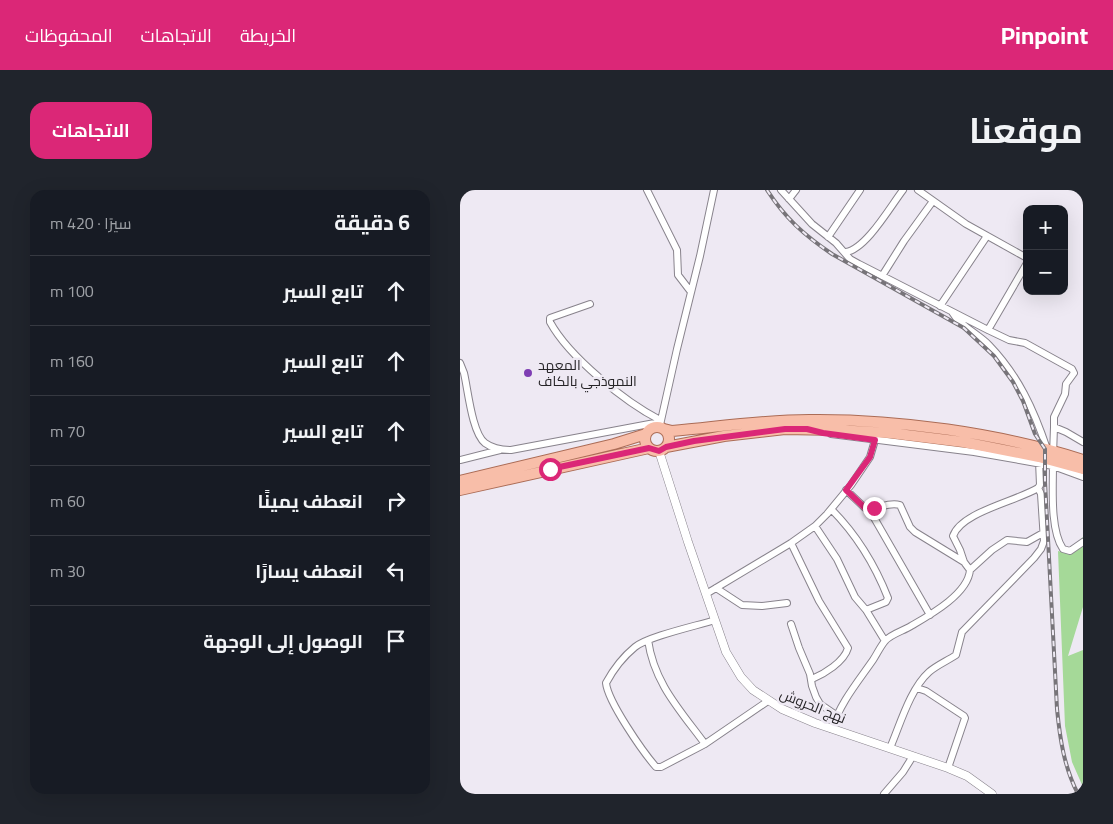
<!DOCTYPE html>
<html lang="ar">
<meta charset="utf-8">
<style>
body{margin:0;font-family:Georgia,Cairo,serif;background:#20242c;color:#f1f3f6;direction:rtl}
.controls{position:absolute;right:15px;top:15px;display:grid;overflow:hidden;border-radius:10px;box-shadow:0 5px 20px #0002}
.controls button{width:45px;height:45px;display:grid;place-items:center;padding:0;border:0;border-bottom:1px solid #363941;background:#171b24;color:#f1f3f6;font:25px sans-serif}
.stop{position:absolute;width:15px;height:15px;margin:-11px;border:4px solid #db2777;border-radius:50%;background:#fff}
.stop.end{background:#db2777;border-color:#fff;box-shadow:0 1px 5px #0008}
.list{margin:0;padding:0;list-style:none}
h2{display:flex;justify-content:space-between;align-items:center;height:65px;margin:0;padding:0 20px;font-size:21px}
h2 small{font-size:16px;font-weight:400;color:#9ea1a6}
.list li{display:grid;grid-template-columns:32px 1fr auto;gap:15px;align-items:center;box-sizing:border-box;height:70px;padding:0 20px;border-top:1px solid #363941}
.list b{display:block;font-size:19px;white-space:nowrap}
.list em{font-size:16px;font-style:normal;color:#9ea1a6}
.icon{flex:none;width:28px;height:28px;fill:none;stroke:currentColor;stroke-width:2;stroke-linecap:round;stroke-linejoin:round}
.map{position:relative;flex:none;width:623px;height:604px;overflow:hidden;direction:ltr;border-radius:15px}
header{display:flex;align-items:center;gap:30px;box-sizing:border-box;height:70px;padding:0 25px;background:#db2777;color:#fff}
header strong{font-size:24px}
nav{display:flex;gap:28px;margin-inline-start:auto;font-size:18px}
.intro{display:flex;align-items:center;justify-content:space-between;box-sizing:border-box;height:120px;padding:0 30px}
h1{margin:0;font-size:35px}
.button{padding:12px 22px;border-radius:15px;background:#db2777;color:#fff;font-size:18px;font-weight:700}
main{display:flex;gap:30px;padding:0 30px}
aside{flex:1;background:#171b24;border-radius:15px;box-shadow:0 5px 20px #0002}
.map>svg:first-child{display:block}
</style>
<header>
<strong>Pinpoint</strong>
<nav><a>الخريطة</a><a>الاتجاهات</a><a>المحفوظات</a></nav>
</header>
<div class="intro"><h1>موقعنا</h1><a class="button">الاتجاهات</a></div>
<main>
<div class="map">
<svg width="623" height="604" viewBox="0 0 623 604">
<rect width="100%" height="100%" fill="#eee9f3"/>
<path fill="#a5d998" d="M623 347V417L608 466 623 460V597L612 572 605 536 598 361 605 363Z"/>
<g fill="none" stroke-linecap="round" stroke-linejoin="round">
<g stroke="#88838c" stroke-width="8">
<path id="minor" d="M187 0 217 60 218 85 231 102
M321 0 352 34 376 53 390 69 399 74 528 140 549 150 565 153 612 179 614 183 606 194 605 204 594 227V237
M458 0 506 34 567 68
M329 9 336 0
M368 47 400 0
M386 62C406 59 430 17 443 0
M422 86 444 51 473 11
M130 114 90 128V132C109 167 165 212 200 230
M480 116 527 46
M492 122C500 136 517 143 529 155 558 185 574 220 587 259
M528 140 567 73
M0 173 4 183C8 200 12 243 25 253 33 259 42 260 51 260L200 232
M200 235 217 159 240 66 254 0
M371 244 514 262 593 276 623 287
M593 265 594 237 606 242 623 252
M0 270 40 260
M593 275C593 298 590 340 603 359L610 361 623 352
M371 319C396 344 415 375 428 408L426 412 406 420
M409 319 470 425
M355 336 377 369 395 407 406 420 425 451
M331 353 359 411 388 458C384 472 364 484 352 489
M504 372 500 360 493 346C501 322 557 311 578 298L580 295 579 271
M510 380 532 360 547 350 567 352 583 343
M256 398 282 415 302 416 327 413
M246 404 331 353 355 336 367 324 391 295 410 267 415 250
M255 430C236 436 189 446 175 457 164 466 153 480 146 493 148 512 183 562 196 577H201L245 554 308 511
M331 434 339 458 350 484 352 496 356 507 360 514 376 525
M188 450C194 493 220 520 245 554
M457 498 466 501 504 526 505 528 488 578
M372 539C380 513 397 493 413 470 417 464 420 457 425 451 431 444 443 441 451 436 470 425 508 404 510 380L504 372 455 342 450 337 440 315C427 311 417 321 405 318L386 300
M430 558C440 535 450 499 469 482 477 475 487 471 496 465L502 442 574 368 581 359 584 351 581 304 578 298
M424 604 443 582 453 566"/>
</g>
<g stroke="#88838c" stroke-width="9">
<path id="tertiary" d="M199 261 228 352 266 462 281 487 293 500 322 519 355 533 488 578 507 586 532 604"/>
</g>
<g stroke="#ab6c56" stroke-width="12">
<path id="primary" d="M185 249a12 12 0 1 1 24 0a12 12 0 1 1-24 0Z
M204 239 212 241C258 237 303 230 349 230 437 229 539 243 623 270
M206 257 264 246 325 239 376 240 430 243 503 252 579 267 623 279
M0 291 154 254 186 244
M0 300 189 258"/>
</g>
<use href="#minor" stroke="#fff" stroke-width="6"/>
<use href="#tertiary" stroke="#fff" stroke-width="8"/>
<use href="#primary" stroke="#f8bea9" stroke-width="10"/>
<g stroke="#777479" stroke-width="4">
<path id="rail" d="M307 0C325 28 344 45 372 64L504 138 534 166 553 192 563 211 575 244 585 259V292L597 519C600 549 604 577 618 604"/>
</g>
<use href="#rail" stroke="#eee9f3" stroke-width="2" stroke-dasharray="5.5" stroke-linecap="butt"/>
</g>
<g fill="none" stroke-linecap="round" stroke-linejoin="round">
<path stroke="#db2777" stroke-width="6" d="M90 279 189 258 199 261 206 257 234 251 325 239H347L363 243 415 250 410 267 386 300 405 318H414"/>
</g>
<circle fill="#7e3eb3" stroke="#eee9f3" stroke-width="2" cx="68" cy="183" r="5"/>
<g text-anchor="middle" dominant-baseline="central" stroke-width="5" stroke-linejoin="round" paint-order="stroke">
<g font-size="14" fill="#262427" stroke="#eee9f3" text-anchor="start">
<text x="78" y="175">المعهد<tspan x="78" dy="16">النموذجي بالكاف</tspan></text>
</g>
<g font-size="14" fill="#262427" stroke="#eee9f3">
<text transform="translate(353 516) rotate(22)">نهج الحروش</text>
</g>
</g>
</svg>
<div class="controls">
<button>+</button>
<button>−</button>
</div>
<div class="stop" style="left:90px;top:279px"></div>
<div class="stop end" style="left:414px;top:318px"></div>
</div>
<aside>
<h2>6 دقيقة<small>سيرًا · 420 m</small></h2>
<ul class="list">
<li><svg class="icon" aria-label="ahead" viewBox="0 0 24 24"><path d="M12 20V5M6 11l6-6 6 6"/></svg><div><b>تابع السير</b></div><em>100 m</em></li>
<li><svg class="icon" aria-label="ahead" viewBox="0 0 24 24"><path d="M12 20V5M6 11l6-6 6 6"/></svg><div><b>تابع السير</b></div><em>160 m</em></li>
<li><svg class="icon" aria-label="ahead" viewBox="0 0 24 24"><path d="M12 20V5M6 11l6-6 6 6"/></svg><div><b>تابع السير</b></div><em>70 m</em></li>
<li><svg class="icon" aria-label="right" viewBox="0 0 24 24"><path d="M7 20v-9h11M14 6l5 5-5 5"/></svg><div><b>انعطف يمينًا</b></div><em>60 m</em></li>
<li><svg class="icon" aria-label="left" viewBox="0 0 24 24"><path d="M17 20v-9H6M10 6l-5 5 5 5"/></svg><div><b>انعطف يسارًا</b></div><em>30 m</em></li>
<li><svg class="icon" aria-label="arrive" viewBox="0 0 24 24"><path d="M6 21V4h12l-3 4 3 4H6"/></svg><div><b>الوصول إلى الوجهة</b></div></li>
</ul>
</aside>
</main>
